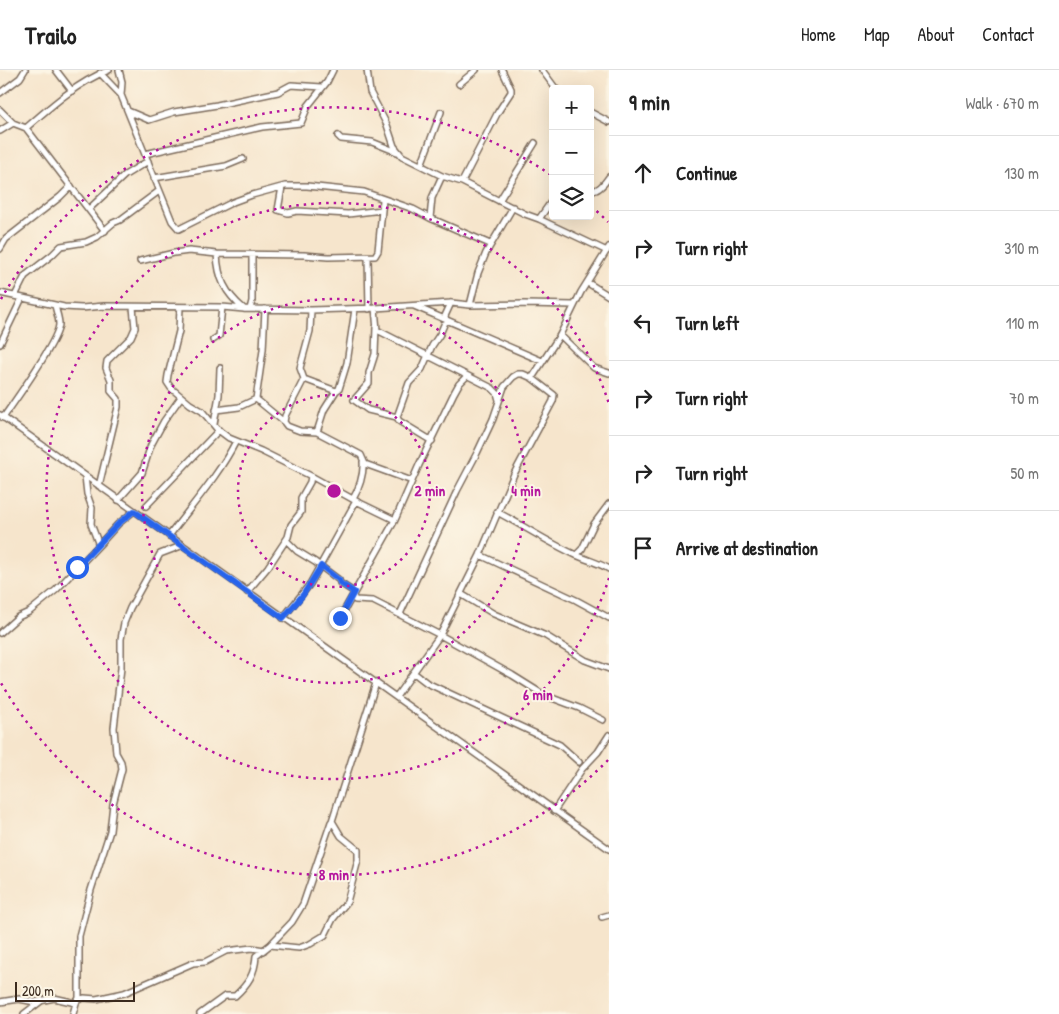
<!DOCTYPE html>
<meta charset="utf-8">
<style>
body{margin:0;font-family:"Patrick Hand",sans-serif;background:#f6f6f6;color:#222}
.controls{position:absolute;right:15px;top:15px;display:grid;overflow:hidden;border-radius:5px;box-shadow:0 5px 20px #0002}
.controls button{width:45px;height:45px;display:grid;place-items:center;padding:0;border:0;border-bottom:1px solid #e0e0e0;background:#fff;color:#222;font:25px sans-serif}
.scale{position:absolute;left:15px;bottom:12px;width:120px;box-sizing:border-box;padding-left:5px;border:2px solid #3b2a1e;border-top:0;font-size:14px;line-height:18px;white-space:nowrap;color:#3b2a1e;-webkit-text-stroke:4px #fcf5e5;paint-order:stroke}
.stop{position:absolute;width:15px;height:15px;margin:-11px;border:4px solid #2563eb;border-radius:50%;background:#fff}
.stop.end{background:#2563eb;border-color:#fff;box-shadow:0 1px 5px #0008}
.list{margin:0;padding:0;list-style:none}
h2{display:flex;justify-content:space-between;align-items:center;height:65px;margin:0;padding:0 20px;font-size:21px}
h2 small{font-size:16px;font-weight:400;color:#767676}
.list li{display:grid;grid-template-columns:32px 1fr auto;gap:15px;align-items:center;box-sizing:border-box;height:75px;padding:0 20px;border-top:1px solid #e0e0e0}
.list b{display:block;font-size:19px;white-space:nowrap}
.list em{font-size:16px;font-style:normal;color:#767676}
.icon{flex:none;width:28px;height:28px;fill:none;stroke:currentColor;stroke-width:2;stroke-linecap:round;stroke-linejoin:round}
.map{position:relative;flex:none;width:609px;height:944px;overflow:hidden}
header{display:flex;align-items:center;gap:30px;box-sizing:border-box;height:70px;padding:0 25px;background:#fff;border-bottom:1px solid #e0e0e0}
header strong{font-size:24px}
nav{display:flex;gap:28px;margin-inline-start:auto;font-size:18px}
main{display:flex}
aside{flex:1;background:#fff}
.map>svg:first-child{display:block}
</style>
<header>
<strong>Trailo</strong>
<nav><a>Home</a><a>Map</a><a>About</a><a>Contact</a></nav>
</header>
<main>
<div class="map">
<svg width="609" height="944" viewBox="0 0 609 944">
<rect width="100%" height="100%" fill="#fcf5e5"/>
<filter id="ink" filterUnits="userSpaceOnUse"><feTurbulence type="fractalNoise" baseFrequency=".02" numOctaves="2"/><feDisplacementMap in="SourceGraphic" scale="10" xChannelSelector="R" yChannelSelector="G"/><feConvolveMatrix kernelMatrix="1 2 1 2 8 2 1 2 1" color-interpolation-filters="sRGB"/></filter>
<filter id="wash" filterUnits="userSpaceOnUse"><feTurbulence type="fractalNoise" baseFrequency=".0096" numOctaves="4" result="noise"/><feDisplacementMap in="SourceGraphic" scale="20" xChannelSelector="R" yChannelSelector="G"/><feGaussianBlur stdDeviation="1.12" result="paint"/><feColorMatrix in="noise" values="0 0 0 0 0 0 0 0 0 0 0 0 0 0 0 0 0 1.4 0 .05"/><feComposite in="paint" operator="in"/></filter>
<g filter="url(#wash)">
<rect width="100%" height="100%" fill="#f6e5cc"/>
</g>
<g filter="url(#ink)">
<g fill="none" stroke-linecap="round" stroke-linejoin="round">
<g stroke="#7c6b5b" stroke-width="8">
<path id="street" d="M56 0 72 21
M367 0 370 22 387 55 394 76 402 86 442 106 462 112 525 144 539 149 607 181
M542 0 556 19
M100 3 121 25
M459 14 476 0
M0 23 20 8 25 0
M0 40 13 53 26 58C51 36 78 12 109 0
M128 41 149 50 174 42 217 35 278 22 291 15 322 17
M590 42 609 52
M26 58 105 161
M0 61 13 53
M338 66 341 69 372 72 397 82
M145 84 262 57 301 53 308 36 327 12 333 0
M421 95 441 42
M154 108 226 96 243 89
M462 112 498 42 511 22V19L502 0
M282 117 278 140 288 143 297 141 348 144 382 140
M159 119 172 151 179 159 233 132 252 125 285 116H307L364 122 413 139 430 148 490 174
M590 121C598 122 605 113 609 107
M499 131 535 73
M89 139 125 105 148 91
M430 148 432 128 442 106
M539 149 553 129
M0 179 6 169 60 127 71 116
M217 184C218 208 225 223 244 239
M368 187 369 239
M140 191 174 183 189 181 217 184 304 185 328 187 375 186 378 181 383 130
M588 213 609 226
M0 223 64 237 82 238 104 236 222 237 244 239 311 240 375 238 451 233 470 235 524 234 574 235
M15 226 25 206 52 185 61 176 86 172 97 167 113 153 120 150 159 121V119L121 25 122 12 119 0
M470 235 478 203 486 183 513 137
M414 236 542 291
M180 237 179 261 168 305 167 312 171 318 190 334 202 341 217 359 229 368 261 381 311 406 310 412 301 428V442L291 455 288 467 268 497 247 522
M375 238 377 260 492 318 497 323 499 330
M250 239 252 231V185
M265 239 263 280 256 329 284 352
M311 240 310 261 300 298 304 309 336 321 339 319 347 293 355 239
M376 257 375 284 369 303V313L354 330 368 340 397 347
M560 265 594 298 609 303
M213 270 219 266 222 237
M0 274 22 228
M304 309 285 346 284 352 287 356 300 361 317 362 361 385 365 394 412 411
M216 340 239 337 256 329
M0 345 609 779
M3 348C14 332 59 270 59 254 59 248 56 241 55 235
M214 354 219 325 220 298
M317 362 324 340 336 321
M432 371 399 351 397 347 409 313 422 299 432 276 440 264 446 250 445 246 451 233
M311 406 356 431 395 450
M99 416 118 337V329L111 321V310L106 298 107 291 131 267 135 258 133 237
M353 429C359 419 364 404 363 392
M118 430 142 403 151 375 164 351 181 327
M146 436 219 360
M497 442C524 456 549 473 576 485 587 490 599 493 609 499
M169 466C192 435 219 405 236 371
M286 470 297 481 315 492 339 510 340 513 354 522
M99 475 118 454 134 441
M480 485 576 530 609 548
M576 485 582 479 594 454 609 434
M461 524 494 544 546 566 585 590 609 599
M353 526 355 530 373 531 440 565 512 605 544 625 579 638 603 650
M400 544 457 421 477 383 493 349 504 317 513 307 518 304H523L532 308
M283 548 310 514 356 431
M340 548 395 450 419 395 454 323 459 314 467 306
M0 563 18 547 29 542 56 520 99 475 91 454 92 438 87 424 85 406
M414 603 427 613 560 675 579 692
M396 627 440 565 480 485 514 404 553 331 554 325 532 308 560 265 581 222 609 177
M554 741 582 699 598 682 609 665
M602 847 609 845
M270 875 292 852 303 834 331 752
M78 930 84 928 96 929 124 923 193 893 205 892 226 881 252 878 264 880
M0 932 19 929 35 932 54 928 76 933
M24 944 41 931
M73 944 76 933 79 928V866L91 820 110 761 113 734 122 699 121 692 116 683 114 658 121 598V569L124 553 130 538 160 484 181 476
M200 944 225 926H235C248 914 255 904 256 886L270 875 299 878 310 874 325 865 333 849 347 832 358 790V780L341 766 332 751 376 613"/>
</g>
<use href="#street" stroke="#fff" stroke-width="5"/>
</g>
</g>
<g fill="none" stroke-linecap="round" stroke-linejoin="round" filter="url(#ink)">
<path stroke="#2563eb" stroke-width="6" d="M77 497 118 454 134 441 283 548 303 525 321 496 339 510 340 513 354 522 340 548"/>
</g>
<g fill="none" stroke="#b5179e" stroke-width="2.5" stroke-dasharray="2.5 5">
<circle cx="334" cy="421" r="96"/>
<circle cx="334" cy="421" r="192"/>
<path d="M609 508A288 288 0 1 1 609 334"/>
<path d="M608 690A384 384 0 0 1 1 613M1 229A384 384 0 0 1 551 105M591 136A384 384 0 0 1 608 152"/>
</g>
<circle cx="334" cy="421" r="8" fill="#b5179e" stroke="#fcf5e5" stroke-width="2.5"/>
<g font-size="15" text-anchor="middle" font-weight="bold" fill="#b5179e" stroke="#fcf5e5" stroke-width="4" stroke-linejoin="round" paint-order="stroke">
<text x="430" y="426">2 min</text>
<text x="526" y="426">4 min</text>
<text x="538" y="630">6 min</text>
<text x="334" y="810">8 min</text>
</g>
</svg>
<div class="controls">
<button>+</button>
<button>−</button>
<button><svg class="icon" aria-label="layers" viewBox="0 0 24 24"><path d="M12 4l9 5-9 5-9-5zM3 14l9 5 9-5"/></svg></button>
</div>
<div class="scale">200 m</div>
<div class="stop" style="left:77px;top:497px"></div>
<div class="stop end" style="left:340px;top:548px"></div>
</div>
<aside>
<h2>9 min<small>Walk · 670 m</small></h2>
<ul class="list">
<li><svg class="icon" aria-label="ahead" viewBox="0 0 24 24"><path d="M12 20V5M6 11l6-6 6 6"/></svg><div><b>Continue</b></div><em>130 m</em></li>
<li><svg class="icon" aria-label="right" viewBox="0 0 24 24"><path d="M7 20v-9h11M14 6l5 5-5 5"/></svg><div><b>Turn right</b></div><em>310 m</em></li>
<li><svg class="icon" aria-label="left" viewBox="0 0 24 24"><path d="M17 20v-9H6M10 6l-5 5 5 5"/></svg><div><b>Turn left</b></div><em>110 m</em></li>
<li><svg class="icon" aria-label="right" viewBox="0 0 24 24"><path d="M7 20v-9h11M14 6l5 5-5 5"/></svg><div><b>Turn right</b></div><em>70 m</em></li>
<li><svg class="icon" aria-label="right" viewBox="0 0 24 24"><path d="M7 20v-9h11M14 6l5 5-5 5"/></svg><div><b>Turn right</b></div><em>50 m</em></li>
<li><svg class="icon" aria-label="arrive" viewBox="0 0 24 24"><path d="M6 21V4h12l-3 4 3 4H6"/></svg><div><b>Arrive at destination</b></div></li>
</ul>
</aside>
</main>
